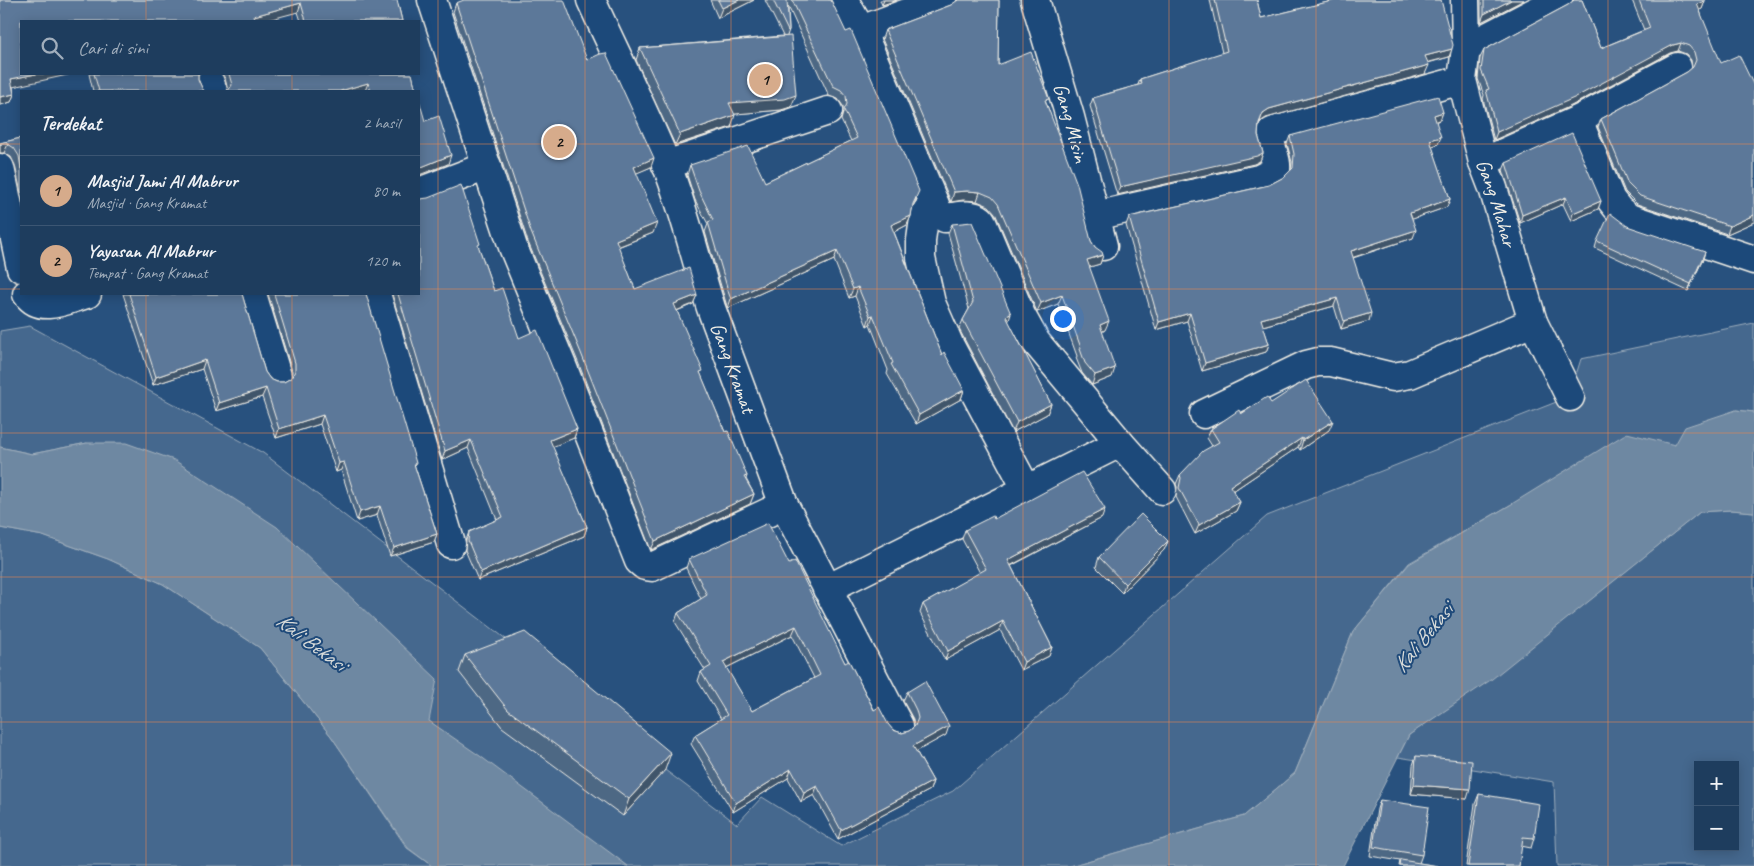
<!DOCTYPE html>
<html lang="id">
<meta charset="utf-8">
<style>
body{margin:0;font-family:Caveat,sans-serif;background:#2b4867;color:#f1f3f6}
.controls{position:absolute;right:15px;bottom:15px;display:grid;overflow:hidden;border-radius:0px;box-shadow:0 2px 12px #0003}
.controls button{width:45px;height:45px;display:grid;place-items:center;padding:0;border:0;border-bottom:1px solid #3c5673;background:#1e3d5e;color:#f1f3f6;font:25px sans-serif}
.you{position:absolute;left:1062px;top:318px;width:18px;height:18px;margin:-12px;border:4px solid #fff;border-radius:50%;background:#1a73e8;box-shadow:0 0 0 8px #1a73e833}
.badge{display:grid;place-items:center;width:32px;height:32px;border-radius:50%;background:#d6ab8b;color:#111;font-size:16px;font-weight:700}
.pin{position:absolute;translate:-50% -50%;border:2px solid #fff;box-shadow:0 1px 5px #0006}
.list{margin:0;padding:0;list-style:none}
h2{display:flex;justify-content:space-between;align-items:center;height:65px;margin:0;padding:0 20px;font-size:21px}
h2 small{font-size:16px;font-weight:400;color:#a1aebc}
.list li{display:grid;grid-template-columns:32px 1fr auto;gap:15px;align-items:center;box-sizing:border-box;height:70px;padding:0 20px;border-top:1px solid #3c5673}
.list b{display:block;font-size:19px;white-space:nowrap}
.list p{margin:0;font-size:16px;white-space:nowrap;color:#a1aebc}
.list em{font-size:16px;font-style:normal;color:#a1aebc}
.icon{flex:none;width:28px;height:28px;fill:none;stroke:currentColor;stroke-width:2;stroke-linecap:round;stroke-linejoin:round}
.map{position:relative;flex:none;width:1754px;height:866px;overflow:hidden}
.search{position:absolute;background:#1e3d5e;box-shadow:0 2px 12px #0003;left:20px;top:20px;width:400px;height:55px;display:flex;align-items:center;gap:12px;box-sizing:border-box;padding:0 18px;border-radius:0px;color:#a1aebc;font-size:19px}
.panel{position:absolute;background:#1e3d5e;box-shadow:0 2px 12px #0003;left:20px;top:90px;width:400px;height:205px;border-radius:0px}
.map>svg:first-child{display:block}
</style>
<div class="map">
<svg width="1754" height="866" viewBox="0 0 1754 866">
<rect width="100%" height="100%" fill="#28517e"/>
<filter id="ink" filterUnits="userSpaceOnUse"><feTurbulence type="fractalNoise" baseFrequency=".02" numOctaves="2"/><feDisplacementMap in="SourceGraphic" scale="10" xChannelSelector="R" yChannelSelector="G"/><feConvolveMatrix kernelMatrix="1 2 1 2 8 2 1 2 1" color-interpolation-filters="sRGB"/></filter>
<g filter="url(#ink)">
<path fill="#45688e" stroke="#9cacbb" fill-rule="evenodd" d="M1754 323V412L1736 410 1675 445 1510 505 1409 563 1353 632 1295 773 1244 816 1070 866H627L429 721 87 443 32 454 0 447V331L30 326 263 453 519 649 622 815 665 770 737 824 762 797 841 846 953 791 1267 516 1569 397 1581 359Z
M1731 510 1754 512V866H1557L1554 782 1398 757 1409 735 1492 678 1700 512ZM1698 765H1735V847H1698Z
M0 528 43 536 108 559 163 584 260 648 331 736 407 848 432 866H0Z"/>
<path fill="#6e88a2" stroke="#a4b2be" d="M1736 410 1754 412V512L1731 510 1700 512 1492 679 1409 735 1343 866H1070L1244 816 1295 773 1353 632 1409 564 1510 505 1627 433 1675 445 1685 427Z
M87 443H126L174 460 277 527 437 679 429 721 480 756 628 866H432L408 848 331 736 260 648 163 584 108 559 43 536 0 528V447L32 454Z"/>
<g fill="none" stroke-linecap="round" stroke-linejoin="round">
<g stroke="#f4f1e8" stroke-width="31">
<g id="street">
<path d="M432 0 513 247 563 368 639 561 645 566 652 567 784 505"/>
<path id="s1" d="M591 0C616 55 644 110 667 166 685 212 696 261 711 308L784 505 899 726"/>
<path d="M844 0 861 30 938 212 945 218C957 217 970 212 981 220L1021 315 1036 342 1120 443 1162 490"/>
<path id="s2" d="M1035 0 1070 117 1103 246"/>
<path id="s3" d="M1465 0 1466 48 1462 80 1483 162 1493 188 1533 322 1570 397"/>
<path d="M861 30 942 0"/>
<path d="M1466 48 1558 0"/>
<path d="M210 83 213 91"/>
<path d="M1578 120 1677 67"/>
<path d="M1483 162 1578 120 1611 200 1619 210 1629 218 1754 260"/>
<path d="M666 165 828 111"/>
<path d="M0 168 21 268"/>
<path d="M419 192 487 166"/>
<path d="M934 203 927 211 924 219 921 240V258L931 303 949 344 1027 490"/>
<path d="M1095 216 1259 179 1271 173 1276 169C1278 157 1266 144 1272 132L1277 130 1462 80"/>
<path d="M27 294C41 314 68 299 87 294"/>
<path d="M252 294 277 376"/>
<path d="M376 294 451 544"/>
<path d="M1204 414 1306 365 1318 362H1331L1393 377 1410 374 1533 322"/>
<path d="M827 589 1120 443"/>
</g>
</g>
<use href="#street" stroke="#1f4a7a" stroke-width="28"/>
</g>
<path fill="#4e6784" stroke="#f4f1e8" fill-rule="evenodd" d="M0 0H397L402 21H301L298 12 21 21 13 87 14 94 11 102 0 105Z
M710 0H754L718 18Z
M765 0H831L916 200 912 208 911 216 907 225 894 232 942 355 964 390 961 399 916 424 887 374 888 370 870 324 867 326 855 296 849 298 834 260 728 308 726 303 705 232 708 224 695 200 687 175 690 165 765 182 851 141 841 120 843 113V106L838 99 829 96 788 6 789 30 787 36 791 107 781 110 734 114 731 127 675 145 636 60 640 48 783 36Z
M880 0H897L882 5Z
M957 0H999L998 65 1047 105 1091 241 1095 247 1103 255 1100 264 1089 267 1105 330 1102 332 1112 377 1092 385 1082 373 1076 358 1077 356 1058 304 1037 312 995 213 989 206 977 201 963 200 951 202 882 39 885 30 951 5 957 1Z
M1210 0H1257L1261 18 1332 1V0H1441L1449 57 1428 63 1425 74 1266 118 1260 122 1259 125 1258 135 1263 153 1260 161 1254 164 1117 195 1090 106 1093 98 1138 85 1140 79 1222 53Z
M1481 0H1524L1481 22Z
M1573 0H1582L1601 48 1644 30 1632 0H1705L1702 9 1700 10 1754 222 1727 234 1637 204 1625 192 1598 127 1601 119 1687 72 1692 68 1691 60 1686 54 1678 51 1670 53 1571 106 1494 140 1483 99 1484 95 1478 79 1480 58 1484 50 1568 5 1573 1Z
M456 3 587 60 651 167 636 173 653 233 618 247 635 289 697 295 693 304 677 311 701 375 725 432 747 476 746 479 754 494 750 504 651 550 578 362 528 242 453 12Z
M89 74H198V79L202 88 204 91H93Z
M222 74H412L416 91H228L225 78Z
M1443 112 1440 120 1436 121 1438 144 1432 147 1450 199 1447 207 1412 219 1413 238 1353 258 1369 321 1341 329 1334 306 1263 326 1269 344 1266 352 1202 371 1187 321 1156 330 1126 225 1129 217 1269 185 1284 177 1291 170 1292 162 1287 144 1290 136Z
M21 138V193L15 165 11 157 4 153H0V143Z
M1506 163 1601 201 1598 209 1571 221 1563 204 1520 223 1503 170Z
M952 224 1008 321 1051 404 1047 414 1013 432 959 329 963 320 969 309 948 233Z
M1627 226 1703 259 1688 291 1595 248 1597 241Z
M479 248 494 291 519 338 577 429 574 438 552 446 587 527 584 536 478 580 465 550 466 540 469 532 497 520 468 448 442 460 392 294H419Z
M123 294H242L265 372 270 379 277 382H284L291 378 292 371 268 294H366L415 467 437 534 434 542 390 556 377 515 357 521 341 470 336 472 320 424 276 438 262 397 216 411 202 369 153 385Z
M1271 403 1329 430 1300 450 1298 447 1233 491 1240 502 1236 511 1195 534 1176 497 1177 487 1176 484 1180 475 1212 446 1207 438 1211 429 1241 414Z
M1102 518 1011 566 1052 647 1049 656 1021 670 1000 630 945 660 920 613 923 604 980 573 962 539 965 530 994 519Z
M1168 541 1164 550 1122 593 1096 567 1099 557Z
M689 559 789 564 845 663 874 710 893 730 902 733 909 731 914 726 913 719 903 701 907 692 946 735 916 751 933 781 930 790 838 839 814 795 801 802 788 778 733 812 691 744 695 735 721 719 698 681 701 672 705 670 675 622 678 613 701 599 686 568ZM792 635 814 678 752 711 726 668Z
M465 655 665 770 623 816 502 727 459 672Z
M1416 756 1467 799 1411 794 1413 765Z
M1479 794 1534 838 1531 848 1521 846 1519 866H1466L1475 804Z
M1380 800 1422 855 1419 863 1438 866H1399L1400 861 1370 856 1377 809Z"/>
<path fill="#40546b" stroke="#f4f1e8" d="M739 0H754L718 18 722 8Z
M884 0H897L882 5Z
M1511 0H1524L1481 22 1484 14Z
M1705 1 1702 9 1694 13 1697 4Z
M301 3 298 12 264 21H252L254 16Z
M1681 43 1678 51 1670 53 1571 106 1494 140 1497 132 1673 45Z
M1452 49 1449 57 1422 64 1425 56Z
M1429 65 1425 74 1266 118 1260 122 1256 132 1263 113 1269 109Z
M36 74H72L8 88 11 79Z
M368 83 365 91H340Z
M14 94 11 102 0 105V97Z
M796 95 791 107 781 110 725 115 729 103Z
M1443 112 1440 120 1431 123 1434 115Z
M735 115 731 127 675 145 680 134Z
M1441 137 1438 144 1427 148 1430 140Z
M0 144H8L4 153H0Z
M1263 153 1260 161 1254 164 1117 195 1120 187Z
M451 155 448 164 419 175V168Z
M654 158 651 167 630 176 634 167Z
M967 191 980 192 977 201 963 200 951 202 954 192Z
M1566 197 1563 204 1520 223 1522 215Z
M1450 199 1447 207 1407 221 1410 213Z
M1601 201 1598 209 1571 221 1573 213Z
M1754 215V222L1727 234 1730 226Z
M911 216 907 225 888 235 891 225Z
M657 223 653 233 612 249 616 240Z
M1416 230 1413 238 1348 259 1351 251Z
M837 251 834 260 728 308 731 299Z
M1705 252 1703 259 1688 291 1691 284Z
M1103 255 1100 264 1083 269 1087 260Z
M858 287 855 296 849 298 853 289Z
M697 295 693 304 671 313 674 304Z
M1062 295 1058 304 1037 312 1041 303Z
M1337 298 1334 306 1259 327 1261 319Z
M1190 313 1187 321 1156 330 1159 322Z
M1371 313 1369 321 1341 329 1344 321Z
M1011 314 1008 323 1006 316Z
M873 315 870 324 867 326 870 316Z
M1109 321 1105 330 1096 334 1100 325Z
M1269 344 1266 352 1202 371 1205 363Z
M205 360 202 369 153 385 156 377Z
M1115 368 1112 377 1092 385 1095 375Z
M266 388 262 397 216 411 219 403Z
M964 390 961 399 916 424 919 415Z
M1051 404 1047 414 1013 432 1017 422Z
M323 415 320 424 276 438 279 429Z
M1333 421 1329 430 1300 450 1303 440Z
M577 429 574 438 547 449 550 440Z
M1302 438 1298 447 1227 495 1230 486Z
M471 440 468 448 442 460 445 451Z
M344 462 341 470 336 472 339 463Z
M754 494 750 504 651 550 655 541Z
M1240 502 1236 511 1195 534 1199 525Z
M380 506 377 515 357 521 360 512Z
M1105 509 1102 518 1004 569 1008 560Z
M587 527 584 536 478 580 481 572Z
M437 534 434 542 390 556 394 548Z
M1168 541 1164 550 1122 593 1125 584Z
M1003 621 1000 630 945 660 948 651Z
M796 626 792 635 720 671 723 662Z
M1052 647 1049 656 1021 670 1024 662Z
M949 726 946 735 910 755 913 746Z
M671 753 665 770 623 816 629 799Z
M791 769 788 778 733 812 736 803Z
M933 781 930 790 838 839 841 830Z
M1414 785 1470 789 1467 799 1411 794Z
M817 786 814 795 801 802 804 793Z"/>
<path fill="#5b7899" stroke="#f4f1e8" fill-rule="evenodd" d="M0 0H397L402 21H306L301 3 254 16 255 21H21V74H36L11 79 14 94 0 97Z
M464 0H564L587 60 600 54 606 53 654 158 634 167 657 223 616 240 635 289 689 268 697 295 674 304 703 371 700 372 725 432 728 431 747 476 744 477 754 494 655 541 581 353 531 232 456 3Z
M718 0H739L722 8Z
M773 0H787L789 30 788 31Z
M792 0H831L846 32 851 30 919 191 913 204 911 216 891 225 942 355 944 352 964 390 919 415 891 364 893 363 873 315 870 316 858 287 853 289 837 251 731 299 729 294 708 222 713 220 699 191 690 165 748 146 765 182 857 138 844 110 847 104 846 96 841 90 833 86Z
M958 0H999L998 65 1031 52 1049 99 1045 100 1077 184 1091 241 1095 247 1102 252 1103 255 1087 260 1109 321 1100 325 1115 368 1095 375 1085 363 1080 349 1081 348 1062 295 1041 303 998 204 992 197 980 192 967 191 954 192 885 30 951 5Z
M1215 0H1257L1261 18 1336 0H1441L1453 45 1452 49 1425 56 1429 65 1269 109 1263 113 1259 123 1258 135 1263 153 1257 156 1120 187 1093 98 1142 84 1140 79 1227 51Z
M1484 0H1511L1484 14Z
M1574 0H1582L1601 48 1650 28 1639 0H1705V1L1697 4 1721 63 1739 55 1754 86V215L1730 226 1640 196 1628 184 1601 119 1687 72 1693 67 1696 60 1694 52 1689 46 1681 43 1673 45 1574 98 1497 132 1486 90 1489 89 1481 70 1484 50 1568 5Z
M791 36 796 95 785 99 729 103 735 115 680 134 640 48Z
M94 74H198V79L202 88 204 91H99Z
M229 74H412L416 91H371L368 83 340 91H228L232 85Z
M1438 96 1443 112 1434 115 1441 137 1430 140 1450 199 1410 213 1416 230 1351 251 1371 313 1344 321 1337 298 1261 319 1269 344 1205 363 1190 313 1159 322 1129 217 1269 185 1284 177 1293 168 1294 154 1290 136Z
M419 100 425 121 439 116 451 155 419 168Z
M1572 133 1601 201 1573 213 1566 197 1522 215 1506 163Z
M21 138V169L19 156 14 148 8 144H0V143Z
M461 185 480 244 478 245 494 291 502 288 519 338 537 330 577 429 550 440 587 527 481 572 468 541 469 532 503 517 471 440 445 451 398 294H419V198L420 199 428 198Z
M1610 213 1627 226 1705 252 1691 284 1597 241Z
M972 222 1011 314 1006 316 1051 404 1017 422 963 320 973 302 952 224Z
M129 294H242L265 372 270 379 277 382H284L291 378 295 371V363L274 294H366L416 463 414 464 437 534 394 548 380 506 360 512 344 462 339 463 323 415 279 429 266 388 219 403 205 360 156 377Z
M1306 380 1333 421 1303 440 1302 438 1230 486 1240 502 1199 525 1179 488 1181 478 1180 475 1203 451 1219 442 1211 429 1239 410 1241 414 1267 397 1271 403Z
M1082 472 1105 509 1008 560 1052 647 1024 662 1003 621 948 651 923 604 986 569 965 530 993 516 994 519Z
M1141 514 1168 541 1125 584 1099 557Z
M768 523 789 564 795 561 845 663 849 661 874 710 879 707 888 724 893 730 902 733 909 731 915 726 918 718 916 710 907 692 925 681 949 726 913 746 933 781 841 830 817 786 804 793 791 769 736 803 695 735 727 715 701 672 711 666 678 613 707 595 689 559ZM796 626 820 675 752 711 723 662Z
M525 632 671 753 629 799 508 710 465 655Z
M1416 756 1472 761 1470 789 1414 785Z
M1479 794 1539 804 1534 838 1523 837 1519 866H1468Z
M1380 800 1429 807 1422 855 1373 847Z
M1401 860 1438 866H1400Z"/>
</g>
<path fill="none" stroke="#ec874e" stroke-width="1" stroke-opacity="0.55" d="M146 0V21M292 0V21M438 0V866M585 0V866M731 0V866M877 0V866M1023 0V866M1169 0V866M1316 0V866M1462 0V866M1608 0V866M146 74V91M292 74V91M0 144H21M419 144H1754M0 289H21M419 289H1754M146 294V866M292 294V866M0 433H1754M0 577H1754M0 722H1754"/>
<g text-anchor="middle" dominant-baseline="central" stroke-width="4" stroke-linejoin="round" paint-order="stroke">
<g font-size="21" fill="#f4f1e8" stroke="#1f4a7a">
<text stroke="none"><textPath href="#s2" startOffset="128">Gang Misin</textPath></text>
<text stroke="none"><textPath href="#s3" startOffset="208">Gang Mahar</textPath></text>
<text stroke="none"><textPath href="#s1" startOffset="395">Gang Kramat</textPath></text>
</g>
<g font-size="22" font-style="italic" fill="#d9dcda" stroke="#1f4a7a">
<text transform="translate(1423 638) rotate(-51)">Kali Bekasi</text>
<text transform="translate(311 642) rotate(37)">Kali Bekasi</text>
</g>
</g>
</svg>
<div class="controls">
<button>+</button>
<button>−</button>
</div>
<div class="you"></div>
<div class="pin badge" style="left:765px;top:80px">1</div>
<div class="pin badge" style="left:559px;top:142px">2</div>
<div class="search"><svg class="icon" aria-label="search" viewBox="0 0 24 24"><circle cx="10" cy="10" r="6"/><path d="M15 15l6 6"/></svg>Cari di sini</div>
<section class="panel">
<h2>Terdekat<small>2 hasil</small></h2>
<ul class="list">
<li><span class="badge">1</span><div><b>Masjid Jami Al Mabrur</b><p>Masjid · Gang Kramat</p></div><em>80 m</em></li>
<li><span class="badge">2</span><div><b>Yayasan Al Mabrur</b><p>Tempat · Gang Kramat</p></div><em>120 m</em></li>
</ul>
</section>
</div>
